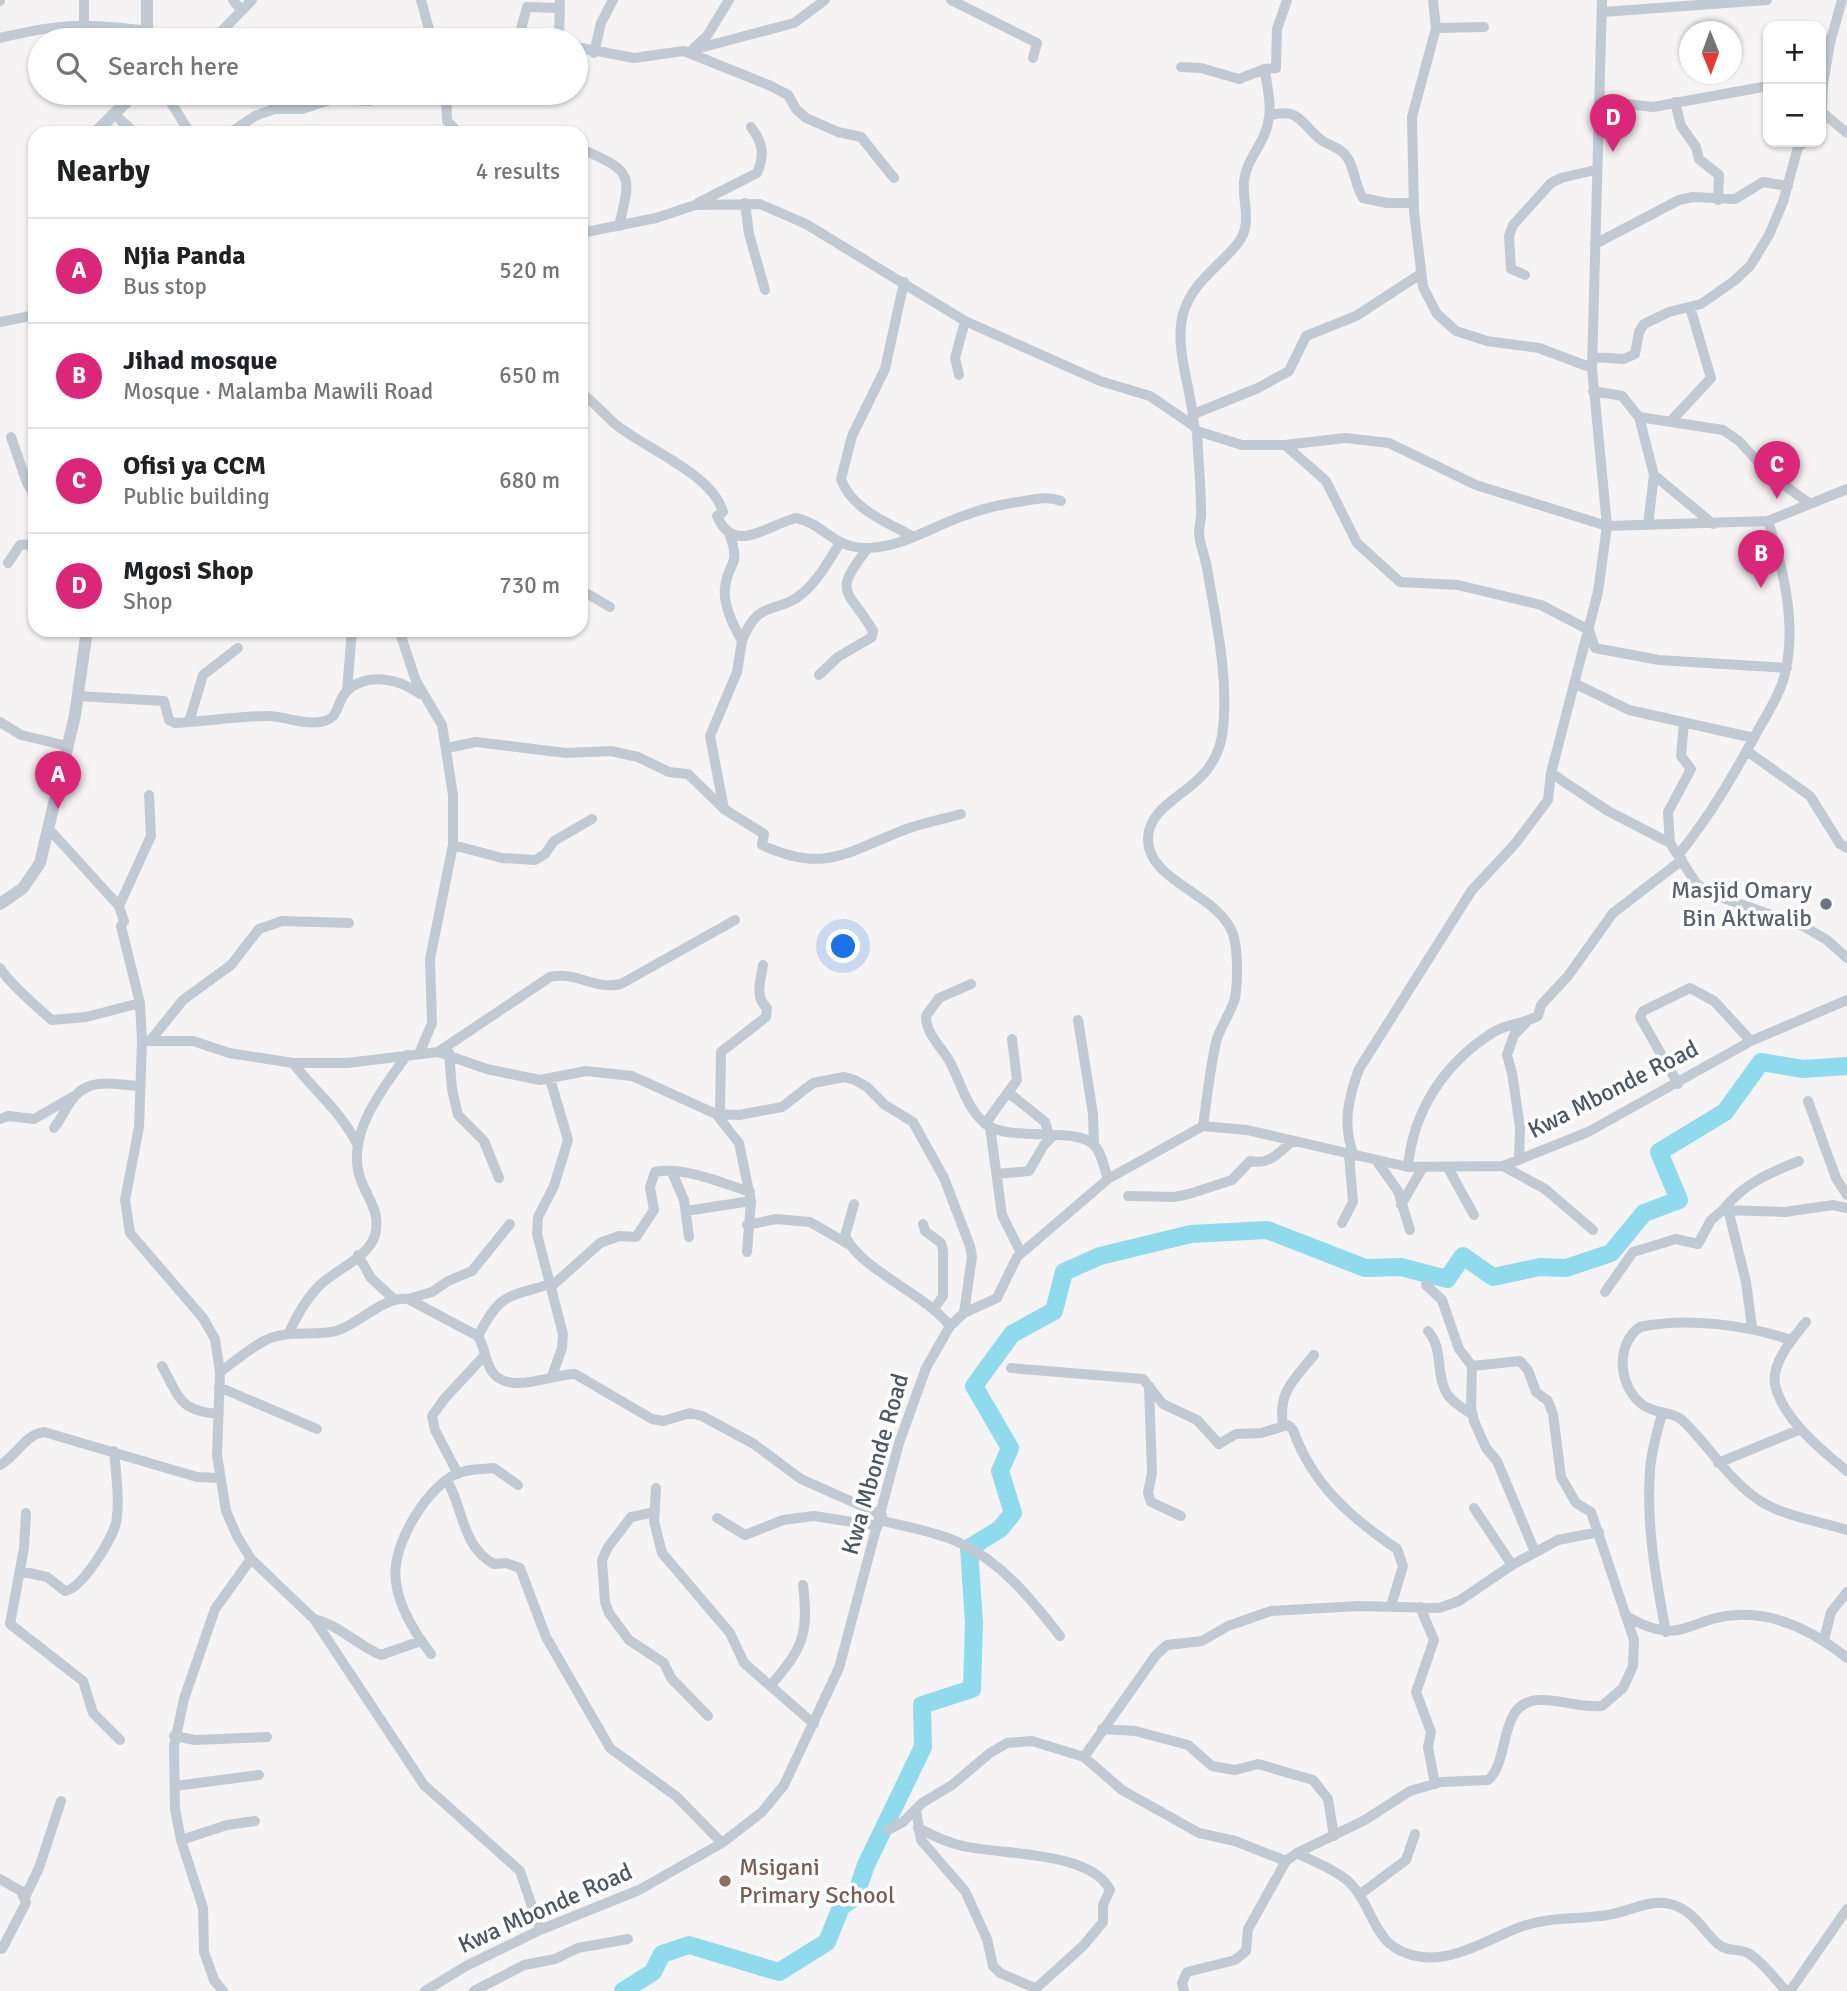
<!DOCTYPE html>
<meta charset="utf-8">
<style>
body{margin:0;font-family:Signika,sans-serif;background:#f2f2f2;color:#202124}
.controls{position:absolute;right:21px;top:21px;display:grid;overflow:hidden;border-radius:14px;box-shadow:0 2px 5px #0004}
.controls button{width:63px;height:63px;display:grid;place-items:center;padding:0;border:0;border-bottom:2px solid #e0e0e0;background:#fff;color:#202124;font:35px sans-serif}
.compass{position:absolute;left:1679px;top:21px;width:63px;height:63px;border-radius:50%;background:#fff;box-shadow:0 2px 5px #0004;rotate:179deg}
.you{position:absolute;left:844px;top:947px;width:24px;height:24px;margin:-18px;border:5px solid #fff;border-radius:50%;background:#1a73e8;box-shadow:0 0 0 10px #1a73e833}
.badge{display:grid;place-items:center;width:46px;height:46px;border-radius:50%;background:#db2777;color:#fff;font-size:23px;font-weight:700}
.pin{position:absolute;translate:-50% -58px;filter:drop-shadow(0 2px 4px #0008)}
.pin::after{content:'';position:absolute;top:37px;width:24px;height:21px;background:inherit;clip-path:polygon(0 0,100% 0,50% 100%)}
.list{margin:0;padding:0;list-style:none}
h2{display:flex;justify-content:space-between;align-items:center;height:91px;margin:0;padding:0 28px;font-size:30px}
h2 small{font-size:23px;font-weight:400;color:#757577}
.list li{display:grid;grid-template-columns:46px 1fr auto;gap:21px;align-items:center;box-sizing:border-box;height:105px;padding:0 28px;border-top:2px solid #e0e0e0}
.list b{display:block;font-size:26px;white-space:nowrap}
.list p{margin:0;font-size:23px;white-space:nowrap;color:#757577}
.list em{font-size:23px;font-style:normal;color:#757577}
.icon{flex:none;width:38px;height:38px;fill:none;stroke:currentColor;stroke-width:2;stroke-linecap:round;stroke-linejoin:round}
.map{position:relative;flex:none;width:1847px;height:1991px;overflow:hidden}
.search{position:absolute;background:#fff;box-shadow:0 2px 5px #0004;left:28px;top:28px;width:560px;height:77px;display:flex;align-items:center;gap:18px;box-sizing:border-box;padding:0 24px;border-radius:38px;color:#757577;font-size:26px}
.panel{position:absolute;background:#fff;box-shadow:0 2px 5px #0004;left:28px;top:126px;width:560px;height:511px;border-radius:21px}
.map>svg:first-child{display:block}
</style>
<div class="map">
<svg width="1847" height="1991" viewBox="0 0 1847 1991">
<rect width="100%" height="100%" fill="#f5f3f3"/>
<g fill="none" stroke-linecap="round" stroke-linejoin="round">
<path stroke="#90daee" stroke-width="18" d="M623 1991 653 1972 662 1954 689 1945 779 1972 827 1942 841 1907 855 1897 866 1865 923 1747 922 1705 972 1689 974 1623 969 1548 1000 1529 1013 1513 1000 1471 1010 1448 974 1386 1012 1334 1054 1311 1064 1272 1100 1256 1191 1234 1267 1230 1365 1268 1401 1267 1447 1279 1463 1256 1493 1277 1540 1267 1566 1268 1611 1253 1644 1213 1679 1200 1659 1152 1725 1112 1761 1062 1803 1069 1847 1066"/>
<path stroke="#c1cad2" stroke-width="10" d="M84 0V23
M233 0 241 10
M421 0 432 40
M951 0 1037 43 1033 58
M1433 0 1436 28 1412 117 1414 212 1423 287 1437 314 1456 331 1487 341 1539 348 1592 368
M0 1V0
M1603 12 1767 0
M1436 28 1484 27
M0 38C62 23 85 23 148 31
M213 40 252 0
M518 40 527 7 560 8
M559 40 560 0
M576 47 634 58 684 51 771 86 788 95 796 109 806 118 838 132 861 137 894 178
M694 48 707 36 729 0
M692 50 794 23 825 0
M594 53 601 23 613 0
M1181 67 1201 68 1239 79 1265 69
M165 93 190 133
M446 93 447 121 459 133
M1600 101 1653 107 1768 86
M1675 102 1681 126 1696 147 1699 159 1719 175 1718 200
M1823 113 1847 133
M114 114 135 133
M1270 115C1301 108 1300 123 1320 139 1328 146 1341 147 1347 157 1355 169 1355 186 1363 198L1387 203H1413
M230 133 255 116 274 109H302L333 99 370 101 401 93
M1821 133 1823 84 1830 43 1842 0
M588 152C635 172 630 179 619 226
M698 203 757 173C765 154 763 143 751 127
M745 203 749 234 765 290
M581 233 656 218 695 205 760 204 806 224 965 321 1100 381 1150 396 1194 426 1197 431 1242 445H1285L1326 481 1357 543 1400 582 1458 585 1541 605 1589 630 1595 648 1659 660 1787 668
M1595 244 1679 200 1693 197 1735 199 1763 182 1788 186
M1525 275 1511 269 1509 236 1513 225 1551 183 1561 178 1595 170
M904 282 885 369 852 436 841 479C851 509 888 523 914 537
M0 322 35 315
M1593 357 1624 359 1635 354 1639 332 1644 324 1669 312 1701 304 1734 281 1750 266 1769 235 1783 202 1798 147 1805 142
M959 375 955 358 965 321
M1593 391 1622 396 1639 417 1654 475 1648 525
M581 393C594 402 603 413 614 423 643 448 712 473 723 512L717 516C734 556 767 525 796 518 824 523 832 549 869 548 905 546 933 526 966 515 984 508 1004 504 1024 501 1037 499 1047 496 1061 501
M1194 414 1258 388 1289 371 1306 336 1356 316 1419 275
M1639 417 1723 430 1739 441 1770 475 1809 503
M1671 421 1711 378 1690 307
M1194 426C1192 390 1174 349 1183 314 1192 282 1219 267 1238 243 1253 224 1242 202 1244 181 1247 156 1266 144 1269 117 1272 103 1266 84 1265 69L1276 68 1277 29 1287 0
M1197 431C1198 458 1201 484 1201 511 1202 518 1199 525 1199 532 1199 543 1205 556 1207 568 1216 621 1230 682 1222 736 1212 794 1149 796 1148 839 1147 881 1219 894 1233 934 1238 950 1238 981 1235 998 1231 1013 1220 1027 1216 1042 1210 1069 1207 1098 1203 1126
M11 437 27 483 35 497
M1285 445 1345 438 1389 443 1476 485 1607 526 1768 521 1847 489
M1654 475 1713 524
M8 563 20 545 35 544
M581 590 610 607
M399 630 416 681 442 725 453 795V845L430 959 432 1023 419 1054
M742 641C759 596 778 616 804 592 819 579 829 560 840 543
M819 675 838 657 872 637 873 631C848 588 831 595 868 548
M1574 683 1629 710 1754 738
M347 691 352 630
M77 696 164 701 169 720 175 723C206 722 236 716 267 716 285 716 302 725 320 722 341 719 335 704 346 692 366 671 400 679 420 694
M0 722 21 735 67 746
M189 722 203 675 238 648
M447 748 476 742 566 753 611 751 638 757 669 772 688 774 724 809 764 834 762 845C825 874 846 852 904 830 922 823 943 819 961 814
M1747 751 1810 796 1840 844 1847 848
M1551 773 1608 811 1670 843 1696 883 1709 893 1803 926 1827 940 1847 958
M724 809 710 736 737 672 742 641C734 627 723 604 725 588 728 560 741 569 730 535
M48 828 119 906 124 921 121 926 140 1003 142 1041 139 1127 125 1200 130 1233 203 1318 215 1339 220 1372 217 1455 226 1511 237 1536 251 1559 314 1619 424 1785 520 1871 540 1930
M1670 843 1668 812 1691 769 1681 756 1684 723
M453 845 502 858 535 860 545 854 554 841 592 819
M1679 854C1710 816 1733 776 1757 732 1768 712 1782 692 1786 669 1796 621 1783 567 1768 521
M119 906 151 836 149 795
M0 968C9 983 38 1008 52 1020L86 1017 140 1003
M971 984 939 998 926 1016C926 1035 942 1047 950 1062 961 1083 968 1113 989 1126 1012 1141 1075 1127 1093 1144 1102 1152 1104 1168 1108 1179
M1078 1020 1093 1114 1094 1145
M142 1041H193L229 1053 293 1063H347L438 1052 487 1069 540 1080 586 1071 632 1076 716 1114 739 1143 751 1201 747 1252
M150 1041 183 1000 231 965 259 929 282 921 349 923
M438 1052 550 977C577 971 593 990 621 984L735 920
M449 1053 452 1089 458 1115 484 1141 499 1178
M293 1063C315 1092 341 1111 357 1144
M550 1079 568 1140 554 1186 538 1217 537 1234 563 1334 562 1348 552 1376
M1678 1084 1640 1017 1643 1011 1690 988 1714 1001 1751 1041
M1009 1093 1045 1122 1049 1135
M1808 1101 1836 1178 1847 1195
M716 1114 739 1115 782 1107 813 1083 844 1077 855 1080 867 1087 885 1105 913 1122 944 1178 970 1246 972 1257 964 1313
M720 1114 721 1052 766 1017 767 1008C754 997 761 980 763 965
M0 1119 8 1116 34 1119 74 1096
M985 1124 1017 1080 1012 1039
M990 1127 1002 1215 1021 1253
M54 1128C62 1118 67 1105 75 1096 91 1077 117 1085 138 1086
M1354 1156C1342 1125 1348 1099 1359 1069L1472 890 1515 844 1548 800 1551 773 1598 592 1607 526 1592 368 1602 0
M1376 1160 1398 1191 1410 1230
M1519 1160 1520 1127 1512 1073 1507 1055 1514 1035 1525 1024
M1503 1166 1545 1189 1593 1230
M1408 1167C1413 1111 1444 1064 1492 1033 1506 1024 1523 1024 1538 1016L1541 1005 1568 976 1613 913 1682 860
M1448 1168 1474 1215
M672 1172 684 1200 689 1237
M998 1174 1029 1171 1044 1145 1053 1136
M1128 1196 1174 1197 1189 1194 1232 1180 1250 1161C1269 1165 1278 1154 1291 1142
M854 1204 845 1236C861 1270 924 1293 950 1326
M1401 1205 1423 1167
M1728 1209 1746 1282 1752 1327
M1723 1210C1743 1184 1769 1173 1799 1161
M686 1211 751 1201
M1342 1223 1353 1202 1349 1155
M923 1224 925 1231 941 1243 943 1250V1296L934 1309
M747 1225 776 1219 810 1222 848 1244
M358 1255 371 1278 395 1300
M1426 1285 1442 1300 1459 1349 1472 1366 1471 1407 1474 1421 1486 1448 1497 1461 1535 1552
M552 1286 600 1243 619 1236 636 1237 654 1210 650 1187 655 1172C684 1166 722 1183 750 1192
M1605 1292 1633 1252 1676 1239 1698 1244 1711 1220 1723 1210 1785 1212 1833 1205 1847 1208
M408 1299 432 1292 448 1281 472 1271 510 1224
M1806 1322C1794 1337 1771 1363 1775 1384 1781 1417 1822 1451 1847 1471
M1428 1331C1444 1349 1435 1374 1447 1394 1453 1403 1464 1409 1473 1415
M289 1333C296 1317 304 1302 317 1288 332 1271 369 1258 375 1235 381 1212 368 1200 361 1180 344 1136 383 1088 407 1055
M478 1336C500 1293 507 1297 551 1284
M1791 1340C1746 1325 1688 1317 1640 1327 1615 1344 1618 1387 1643 1405 1655 1414 1672 1411 1682 1420 1708 1444 1726 1477 1756 1498 1780 1516 1819 1521 1847 1530
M162 1366C180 1398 179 1411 219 1414
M1011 1368 1143 1379 1163 1404 1197 1420 1219 1444 1236 1434 1261 1433 1288 1425 1293 1430C1312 1484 1351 1518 1397 1549L1403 1566 1391 1606
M220 1372C234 1362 249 1349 264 1341 288 1328 315 1338 339 1330 361 1322 384 1296 408 1299L478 1336C485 1347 485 1363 493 1373 511 1395 552 1374 575 1374L652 1419 663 1421 690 1413 702 1416 754 1444 801 1479 882 1515
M1149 1386 1152 1473 1148 1493 1151 1502 1181 1516
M219 1387 317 1429
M1662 1414C1657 1432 1651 1452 1650 1471 1646 1525 1656 1580 1666 1632
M1283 1426C1278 1391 1293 1381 1314 1355
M1718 1463 1801 1429
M0 1465C17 1456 24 1435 44 1432L197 1477 220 1478
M458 1474 435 1430 432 1416 445 1398 485 1355
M447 1481C464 1508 461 1546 494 1564L506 1563 520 1568 546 1637 610 1748 677 1797 722 1843
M656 1488 654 1521 662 1553 730 1633 744 1663 814 1724
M1474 1508 1512 1565
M655 1512 631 1517 608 1547 602 1560 605 1602 609 1613 629 1640 664 1663 671 1678 708 1716
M26 1513 24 1548 10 1624 83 1681 93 1713 120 1740
M717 1518 745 1535 783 1520 814 1516 878 1526
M880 1520C905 1527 934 1531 958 1542 1002 1562 1031 1599 1060 1636
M20 1571 47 1577 65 1591C82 1589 112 1539 116 1523 120 1502 116 1473 114 1451
M1420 1607 1434 1640 1416 1692 1431 1732 1428 1747 1435 1784
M1628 1617C1682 1648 1689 1617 1737 1615 1779 1613 1816 1633 1847 1658
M314 1619C339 1625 357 1645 381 1655L421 1641
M1824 1640 1831 1612 1847 1592
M431 1654C415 1633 399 1608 396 1582 391 1547 423 1494 452 1476 464 1469 481 1469 494 1468L518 1485
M771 1685C803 1648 809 1634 803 1585
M1102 1729 1135 1731 1188 1745 1212 1766 1235 1770 1258 1764 1313 1780 1328 1799 1334 1836
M174 1736 195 1740 267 1737
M1084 1757 1156 1655 1167 1645 1202 1641 1228 1626 1271 1611 1359 1606 1439 1608 1459 1601 1512 1565 1558 1540 1599 1532
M175 1786 259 1775
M916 1810 921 1840 965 1891 987 1939 993 1966 1000 1973 1035 1988
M918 1828C932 1835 947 1843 963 1846 1002 1855 1091 1851 1110 1890L1103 1905V1922L1083 1946 1033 1991
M888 1830 903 1822 922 1803 952 1785 990 1753 1007 1743 1032 1741 1084 1757 1122 1790 1199 1833 1235 1841 1286 1861
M181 1840 227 1825 255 1821
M1297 1853C1314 1862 1333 1868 1348 1881 1378 1910 1370 1950 1422 1957 1457 1961 1492 1937 1523 1926 1552 1916 1584 1920 1613 1914 1631 1910 1652 1899 1670 1904 1694 1910 1702 1930 1718 1944 1727 1952 1738 1948 1748 1953 1762 1961 1775 1979 1786 1991
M0 1879 21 1891 26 1903 2 1949
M1359 1895 1406 1860 1415 1834
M25 1897 39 1868 61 1801
M223 1991 214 1980 204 1952 203 1908 181 1840 175 1809 174 1746 184 1699 215 1609 251 1559
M425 1991 466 1966 540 1930 639 1890 722 1843 762 1812 784 1785 839 1668 899 1443 926 1368 950 1326 964 1313 997 1298 1017 1257 1108 1179 1203 1126 1247 1130 1408 1167 1503 1166 1588 1132 1751 1041 1847 1000
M474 1991 524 1965 555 1959 578 1948 628 1939
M1184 1991 1182 1983 1187 1972 1235 1960 1246 1951 1248 1929 1286 1861 1297 1853 1365 1820 1410 1791 1441 1782 1488 1780C1512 1760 1496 1699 1542 1700 1562 1700 1581 1708 1602 1706L1623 1688 1633 1666 1634 1640 1591 1512 1576 1503 1561 1477 1553 1414 1548 1401 1536 1392 1528 1370 1520 1361 1472 1366
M1790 1991 1847 1909"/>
<path stroke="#c1cad2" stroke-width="12" d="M147 0V40
M95 133 135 93
M0 904 23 888 40 863 75 715 87 630"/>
</g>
<circle fill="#6b7280" stroke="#fff" stroke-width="2.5" cx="1826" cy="904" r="7"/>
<circle fill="#8d6e63" stroke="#fff" stroke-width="2.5" cx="725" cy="1881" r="7"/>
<g text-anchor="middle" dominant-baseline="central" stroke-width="7" stroke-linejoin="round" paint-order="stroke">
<g font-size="24" fill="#5b616d" stroke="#fff" text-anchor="end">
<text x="1812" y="890">Masjid Omary<tspan x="1812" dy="28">Bin Aktwalib</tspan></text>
</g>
<g font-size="24" fill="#4a5661" stroke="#fff">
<text transform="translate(1613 1089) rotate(-27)">Kwa Mbonde Road</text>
<text transform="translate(875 1464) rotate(-74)">Kwa Mbonde Road</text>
<text transform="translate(545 1908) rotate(-24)">Kwa Mbonde Road</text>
</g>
<g font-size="24" fill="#785e54" stroke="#fff" text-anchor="start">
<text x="739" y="1867">Msigani<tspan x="739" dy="28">Primary School</tspan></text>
</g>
</g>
</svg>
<div class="controls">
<button>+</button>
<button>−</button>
</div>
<svg class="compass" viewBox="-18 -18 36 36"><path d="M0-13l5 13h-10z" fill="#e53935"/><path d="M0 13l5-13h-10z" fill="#757577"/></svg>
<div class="you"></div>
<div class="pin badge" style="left:58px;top:809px">A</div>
<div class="pin badge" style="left:1761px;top:588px">B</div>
<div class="pin badge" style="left:1777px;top:499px">C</div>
<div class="pin badge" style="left:1613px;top:152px">D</div>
<div class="search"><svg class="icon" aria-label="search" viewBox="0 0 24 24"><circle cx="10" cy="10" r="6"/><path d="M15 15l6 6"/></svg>Search here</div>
<section class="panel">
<h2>Nearby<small>4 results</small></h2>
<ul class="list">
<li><span class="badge">A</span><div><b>Njia Panda</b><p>Bus stop</p></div><em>520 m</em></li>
<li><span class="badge">B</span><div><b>Jihad mosque</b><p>Mosque · Malamba Mawili Road</p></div><em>650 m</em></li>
<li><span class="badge">C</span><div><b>Ofisi ya CCM</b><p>Public building</p></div><em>680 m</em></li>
<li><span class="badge">D</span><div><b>Mgosi Shop</b><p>Shop</p></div><em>730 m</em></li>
</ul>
</section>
</div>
